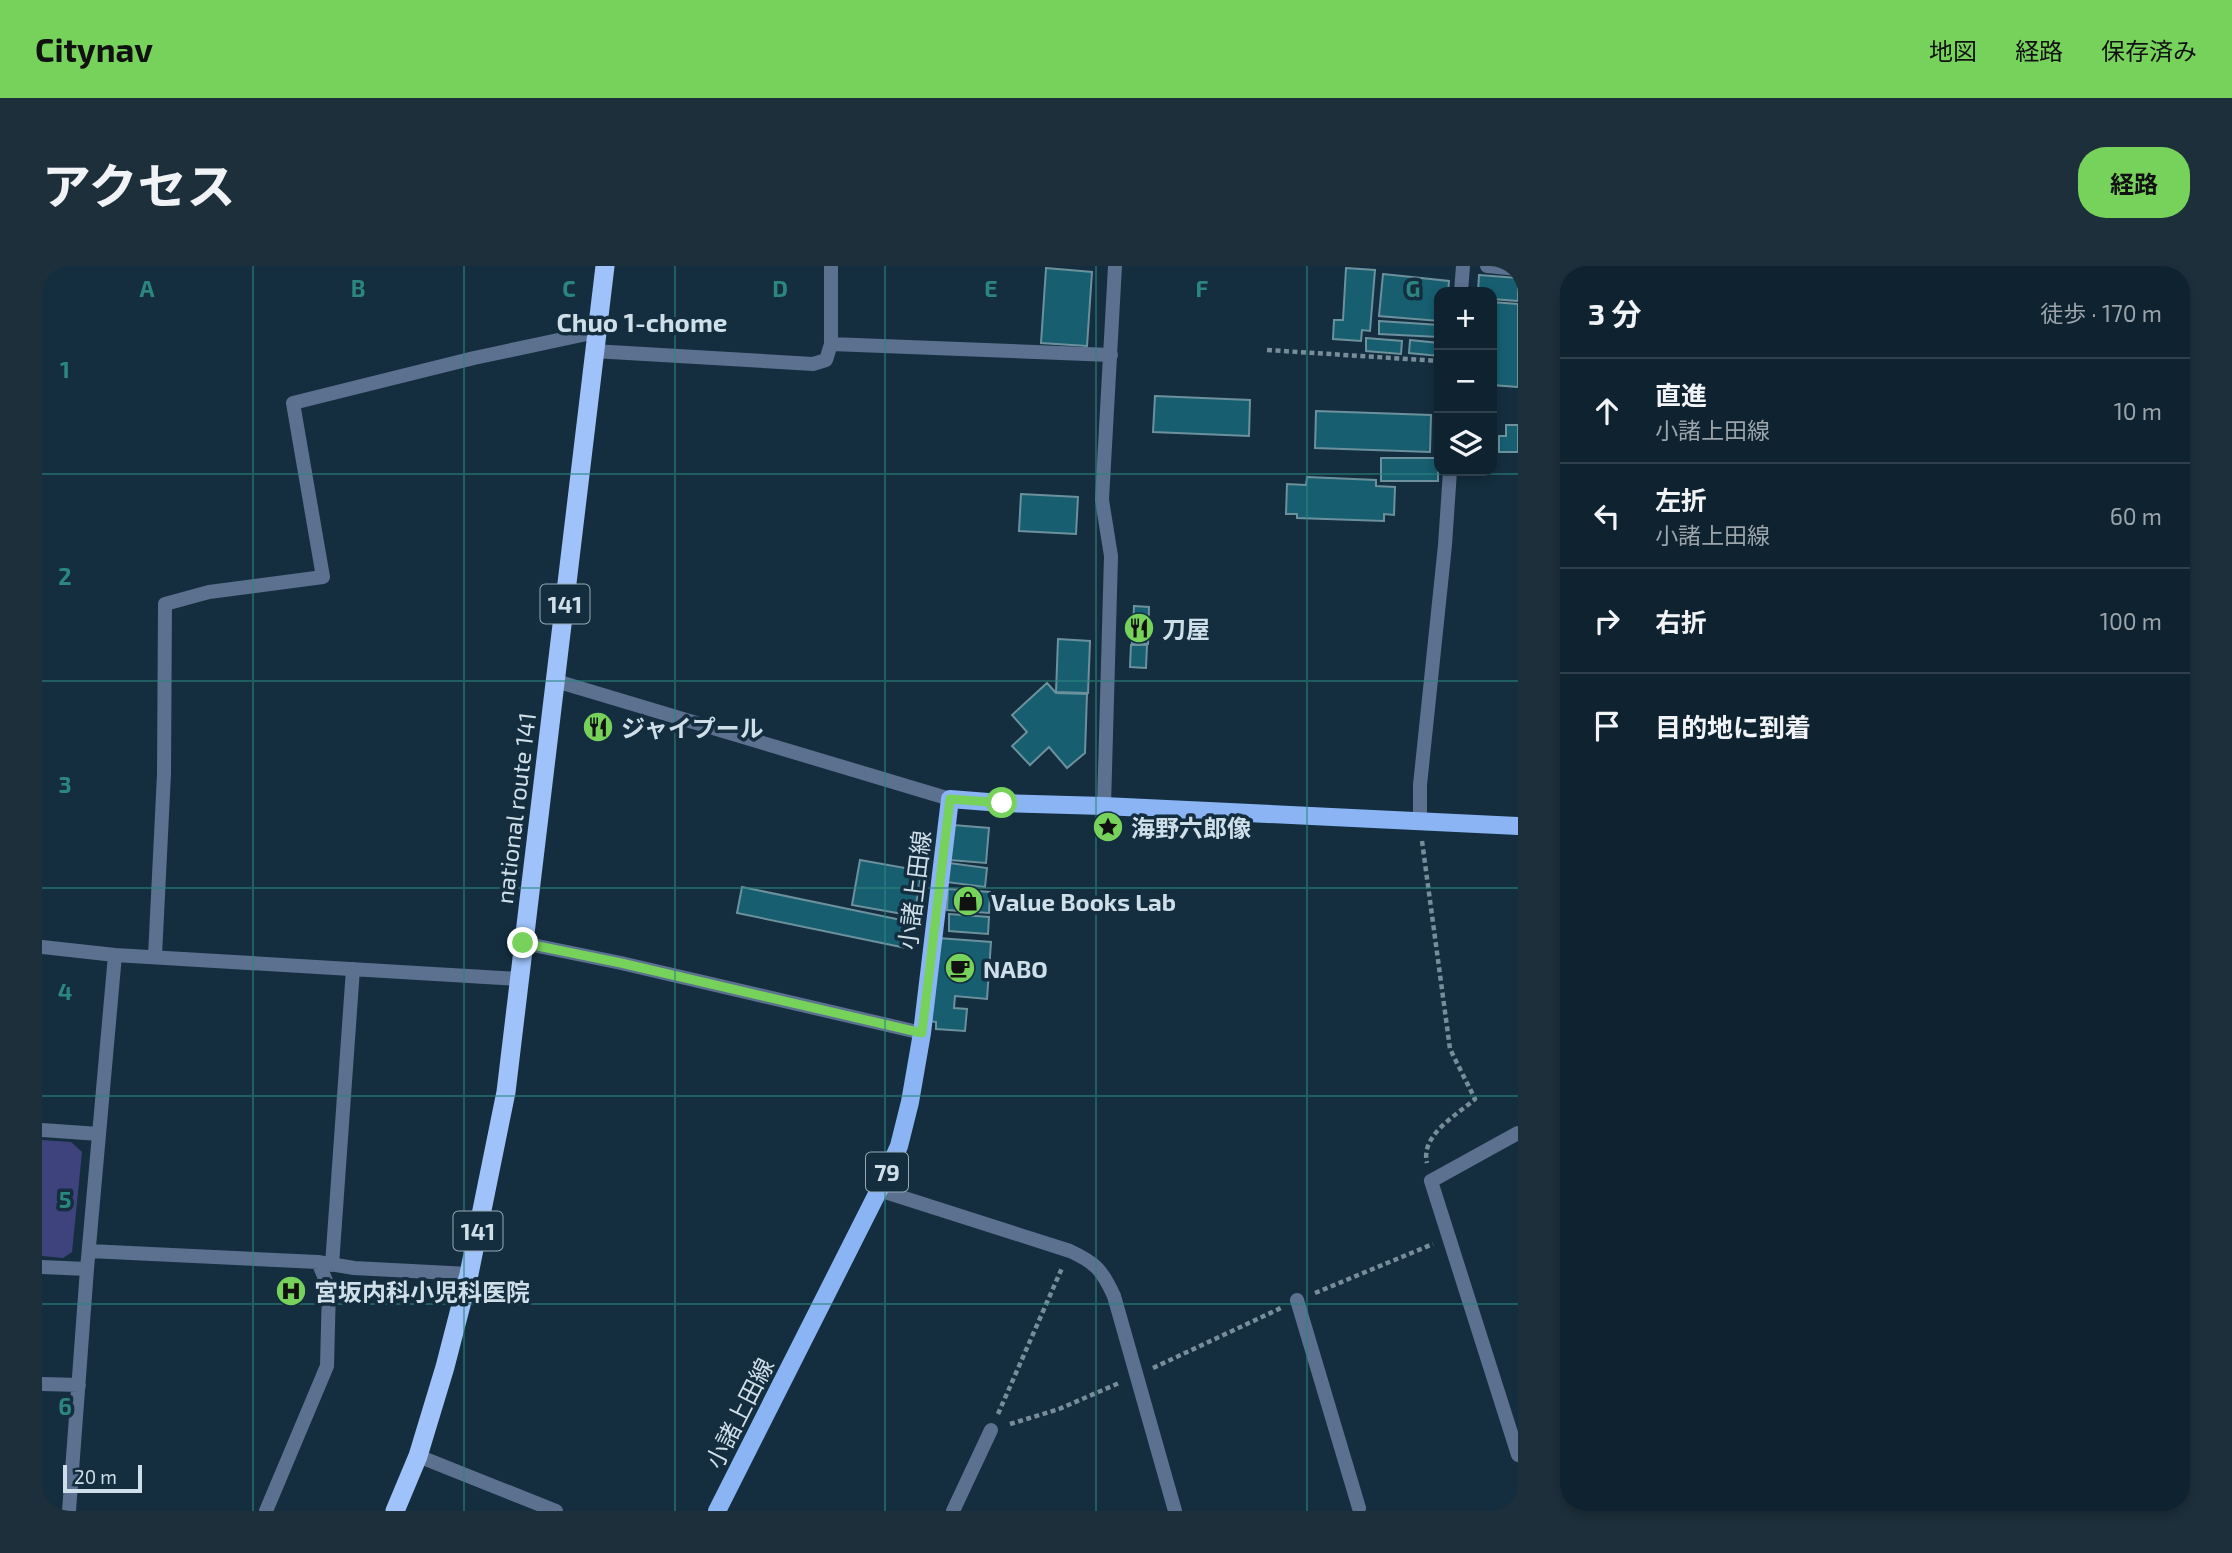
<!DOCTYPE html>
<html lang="ja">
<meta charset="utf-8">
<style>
body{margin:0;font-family:"Exo 2","Noto Sans JP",sans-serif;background:#1d2f3b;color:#f1f3f6}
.controls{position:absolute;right:21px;top:21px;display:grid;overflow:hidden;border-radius:14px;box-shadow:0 4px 10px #0003}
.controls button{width:63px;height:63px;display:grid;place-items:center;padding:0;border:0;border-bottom:2px solid #2f3f4b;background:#0f222f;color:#f1f3f6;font:35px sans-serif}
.scale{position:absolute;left:21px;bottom:18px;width:79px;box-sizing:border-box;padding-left:7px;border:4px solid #cfdfe9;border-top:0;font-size:19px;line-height:24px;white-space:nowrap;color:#cfdfe9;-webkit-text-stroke:5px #142e3f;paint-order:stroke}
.stop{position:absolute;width:21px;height:21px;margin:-16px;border:5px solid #76d25a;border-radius:50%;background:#fff}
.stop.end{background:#76d25a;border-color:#fff;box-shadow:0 2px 7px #0008}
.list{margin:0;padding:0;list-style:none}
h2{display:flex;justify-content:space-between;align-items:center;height:91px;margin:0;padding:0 28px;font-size:30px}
h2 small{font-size:23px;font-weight:400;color:#9ba4aa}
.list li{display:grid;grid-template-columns:46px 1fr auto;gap:21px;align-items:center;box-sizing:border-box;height:105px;padding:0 28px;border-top:2px solid #2f3f4b}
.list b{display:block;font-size:26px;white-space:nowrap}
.list p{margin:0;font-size:23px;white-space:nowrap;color:#9ba4aa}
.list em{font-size:23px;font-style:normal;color:#9ba4aa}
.icon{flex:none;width:38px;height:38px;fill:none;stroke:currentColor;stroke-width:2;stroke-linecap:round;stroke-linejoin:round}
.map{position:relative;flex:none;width:1476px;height:1245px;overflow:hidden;border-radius:28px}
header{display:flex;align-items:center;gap:42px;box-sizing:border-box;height:98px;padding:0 35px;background:#76d25a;color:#111}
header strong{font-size:33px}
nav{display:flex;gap:38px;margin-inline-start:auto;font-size:24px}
.intro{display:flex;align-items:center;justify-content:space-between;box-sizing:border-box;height:168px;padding:0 42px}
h1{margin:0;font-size:49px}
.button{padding:18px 32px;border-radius:28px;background:#76d25a;color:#111;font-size:24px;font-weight:700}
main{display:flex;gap:42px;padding:0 42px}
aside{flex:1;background:#0f222f;border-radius:28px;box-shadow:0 4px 10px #0003}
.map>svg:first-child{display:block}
</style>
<header>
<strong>Citynav</strong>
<nav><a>地図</a><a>経路</a><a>保存済み</a></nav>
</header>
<div class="intro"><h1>アクセス</h1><a class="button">経路</a></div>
<main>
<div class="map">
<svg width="1476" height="1245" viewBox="0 0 1476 1245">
<rect width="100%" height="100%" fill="#142e3f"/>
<path fill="#3f437d" d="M0 874 29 876 40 886 30 986 21 992 0 990Z"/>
<path fill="#175e70" stroke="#6c919d" stroke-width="2" d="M1004 2 1050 6 1045 80 999 77Z
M1304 2 1333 4 1328 65 1320 64 1319 75 1291 73 1292 54H1301Z
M1341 8 1407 15 1406 26H1397V55L1337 50Z
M1437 9 1476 12V35L1450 33V26H1436Z
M1450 36 1476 38V121L1450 119Z
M1337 55 1397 59V71L1337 68Z
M1324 72 1360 75 1359 88 1324 85Z
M1368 74 1397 77V90L1367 87Z
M1113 130 1208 134 1207 170 1111 166Z
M1274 145 1389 149 1388 186 1273 182Z
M1464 159H1476V186H1457V170H1464Z
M1339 192H1396V215H1339Z
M1265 211 1334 214V220L1353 221 1352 249 1342 248V255L1255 252V248H1244L1245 218 1264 219Z
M979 228 1036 231 1034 268 977 265Z
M1092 340 1107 341 1106 378 1090 377Z
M1016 373 1048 375 1046 427 1014 426Z
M1089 379H1105L1104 402 1088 401Z
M1005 417 1014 427 1045 428 1043 487 1025 502 1007 481 988 499 970 480 985 466 970 449Z
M911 559 947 562 944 597 908 594Z
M818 594 880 605 872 650 810 639Z
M907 597 945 602 943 621 904 616Z
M700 621 869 656 864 682 695 647Z
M906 623 948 626 947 647 905 644Z
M907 648 947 651 946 668 907 665Z
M896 672 949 676 945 733 913 730 912 742 925 743 923 765 894 763V756L888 755Z"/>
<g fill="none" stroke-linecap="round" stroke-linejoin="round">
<path stroke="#788d9a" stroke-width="4.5" stroke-dasharray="5 3.5" stroke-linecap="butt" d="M1225 84 1397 95
M1380 575 1408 783 1433 833C1415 849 1378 869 1385 897
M1273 1027 1391 978
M1111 1102 1239 1042
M956 1148 1020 1002
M968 1158 1017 1143 1077 1117"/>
<path stroke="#5c708f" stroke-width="14" d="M1445 0 1476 3
M789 78V0
M551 85 771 98 784 94 789 78 1069 89
M481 677 579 697 880 767
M113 690 122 508 123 338 167 326 281 311 251 137 432 92 554 66
M1255 1034 1317 1242"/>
<path stroke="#5c708f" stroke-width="14" d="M1419 26 1421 0
M1062 540 1069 290 1060 234 1073 0
M1378 556V519L1403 279 1408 205
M0 681 73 689 477 713
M0 864 57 868
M1476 867 1389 915 1476 1189
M837 924 1028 985C1054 997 1060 1004 1072 1030L1133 1245
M47 985 276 996 312 1002 427 1008
M290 999 311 703
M0 1001 45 1003
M0 1118 37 1119
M376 1190 514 1245
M27 1245 45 1003 73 689
M224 1245 285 1100 287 1022 276 996
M911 1245 949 1164"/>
<path stroke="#5c708f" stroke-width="14" d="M514 415 908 533"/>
<path stroke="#8ab4f4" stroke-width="18" d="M675 1245 837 924 857 880 868 836 880 767 908 533 959 537 1062 540 1476 560"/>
<path stroke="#9ec2f9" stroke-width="19" d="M353 1245 376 1190 403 1101 427 1008 464 826 563 0"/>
</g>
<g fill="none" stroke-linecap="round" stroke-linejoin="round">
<path stroke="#76d25a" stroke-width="9" d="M481 677 579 697 880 767 908 533 960 537"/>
</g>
<path fill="none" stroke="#2c8680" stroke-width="2" stroke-opacity="0.55" d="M211 0V1245M422 0V1245M633 0V1245M843 0V1245M1054 0V1245M1265 0V1245M0 208H1476M0 415H1476M0 622H1476M0 830H1476M0 1038H1476"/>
<defs>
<g id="restaurant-disc" transform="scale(1.575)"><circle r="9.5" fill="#76d25a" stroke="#142e3f"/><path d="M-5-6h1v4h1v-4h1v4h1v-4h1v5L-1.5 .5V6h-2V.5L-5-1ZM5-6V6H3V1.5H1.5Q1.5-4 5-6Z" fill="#111"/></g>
<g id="sight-disc" transform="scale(1.575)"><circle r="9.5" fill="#76d25a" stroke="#142e3f"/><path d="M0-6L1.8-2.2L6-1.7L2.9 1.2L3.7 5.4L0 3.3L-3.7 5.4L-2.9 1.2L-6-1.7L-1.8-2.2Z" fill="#111"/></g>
<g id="shop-disc" transform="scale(1.575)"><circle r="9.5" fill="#76d25a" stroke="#142e3f"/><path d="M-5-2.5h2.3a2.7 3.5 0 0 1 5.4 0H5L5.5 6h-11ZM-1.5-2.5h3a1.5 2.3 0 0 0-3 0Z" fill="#111"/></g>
<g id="cafe-disc" transform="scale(1.575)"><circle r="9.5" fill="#76d25a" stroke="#142e3f"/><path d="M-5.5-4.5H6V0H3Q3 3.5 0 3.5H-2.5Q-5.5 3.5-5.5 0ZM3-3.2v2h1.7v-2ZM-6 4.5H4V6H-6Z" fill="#111"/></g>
<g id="hospital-disc" transform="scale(1.575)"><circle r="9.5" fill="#76d25a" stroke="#142e3f"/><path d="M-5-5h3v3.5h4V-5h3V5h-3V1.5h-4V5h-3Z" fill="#111"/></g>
</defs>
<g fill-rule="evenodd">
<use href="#restaurant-disc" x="1097" y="362"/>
<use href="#restaurant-disc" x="556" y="461"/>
<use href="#sight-disc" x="1066" y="561"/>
<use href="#shop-disc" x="926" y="635"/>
<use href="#cafe-disc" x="918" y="702"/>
<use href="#hospital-disc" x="249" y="1025"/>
</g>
<g text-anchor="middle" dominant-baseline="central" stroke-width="7" stroke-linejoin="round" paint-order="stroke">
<g fill="#142e3f" stroke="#97aab6" stroke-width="2">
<rect x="498.5" y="318.5" width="49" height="39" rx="5"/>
<rect x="824" y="886.5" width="42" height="39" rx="5"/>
<rect x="411.5" y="945.5" width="49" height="39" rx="5"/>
</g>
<g font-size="23" font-weight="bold" fill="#cfdfe9">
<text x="523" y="338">141</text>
<text x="845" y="906">79</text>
<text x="436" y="965">141</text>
</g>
<g font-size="24" font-weight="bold" fill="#cfdfe9" stroke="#142e3f" text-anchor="start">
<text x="1120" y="362">刀屋</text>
<text x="579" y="461">ジャイプール</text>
<text x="1089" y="561">海野六郎像</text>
<text x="949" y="635">Value Books Lab</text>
<text x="941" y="702">NABO</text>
<text x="272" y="1025">宮坂内科小児科医院</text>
</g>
<g font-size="24" fill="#cfdfe9" stroke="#142e3f">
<text transform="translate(473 542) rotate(-83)">national route 141</text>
<text transform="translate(872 624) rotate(-83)">小諸上田線</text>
<text transform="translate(697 1147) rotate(-63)">小諸上田線</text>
</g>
<g font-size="26" font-weight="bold" fill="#cfdfe9" stroke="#142e3f">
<text x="600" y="55">Chuo 1-chome</text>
</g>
</g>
<g font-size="23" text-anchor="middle" font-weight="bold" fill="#2c8680" stroke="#142e3f" stroke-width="7" stroke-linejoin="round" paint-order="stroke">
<text x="105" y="31">A</text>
<text x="316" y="31">B</text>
<text x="527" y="31">C</text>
<text x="738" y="31">D</text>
<text x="949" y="31">E</text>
<text x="1160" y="31">F</text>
<text x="1371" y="31">G</text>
<text x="23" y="112">1</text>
<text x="23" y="319">2</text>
<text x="23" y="527">3</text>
<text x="23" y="734">4</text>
<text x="23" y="942">5</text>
<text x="23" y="1149">6</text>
</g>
</svg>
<div class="controls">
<button>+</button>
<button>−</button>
<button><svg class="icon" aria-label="layers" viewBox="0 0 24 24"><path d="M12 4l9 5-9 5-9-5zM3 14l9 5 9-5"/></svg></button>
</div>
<div class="scale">20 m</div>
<div class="stop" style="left:960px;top:537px"></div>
<div class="stop end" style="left:481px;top:677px"></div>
</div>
<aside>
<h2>3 分<small>徒歩 · 170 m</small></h2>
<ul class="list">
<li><svg class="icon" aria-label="ahead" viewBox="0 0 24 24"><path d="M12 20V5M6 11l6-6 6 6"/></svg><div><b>直進</b><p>小諸上田線</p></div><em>10 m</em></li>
<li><svg class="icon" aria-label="left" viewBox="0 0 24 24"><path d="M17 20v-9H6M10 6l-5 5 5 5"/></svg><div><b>左折</b><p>小諸上田線</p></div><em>60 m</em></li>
<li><svg class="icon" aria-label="right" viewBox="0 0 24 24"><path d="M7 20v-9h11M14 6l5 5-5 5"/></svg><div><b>右折</b></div><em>100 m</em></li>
<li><svg class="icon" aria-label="arrive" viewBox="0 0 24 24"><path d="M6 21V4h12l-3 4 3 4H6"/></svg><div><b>目的地に到着</b></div></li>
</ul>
</aside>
</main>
